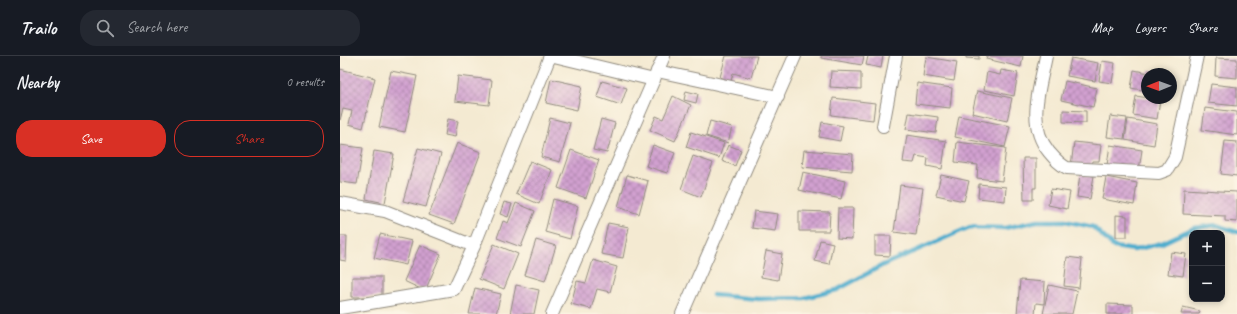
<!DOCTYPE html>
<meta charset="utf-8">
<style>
body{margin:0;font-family:Caveat,sans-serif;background:#242831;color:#f1f3f6}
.controls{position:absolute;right:12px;bottom:12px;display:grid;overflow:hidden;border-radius:8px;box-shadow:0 2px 6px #0003}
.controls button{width:36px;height:36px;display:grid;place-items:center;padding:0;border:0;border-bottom:1px solid #363941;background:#171b24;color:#f1f3f6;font:20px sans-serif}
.compass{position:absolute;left:801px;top:12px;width:36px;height:36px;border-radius:50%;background:#171b24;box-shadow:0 2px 6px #0003;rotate:269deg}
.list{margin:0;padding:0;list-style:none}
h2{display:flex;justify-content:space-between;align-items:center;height:52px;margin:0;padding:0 16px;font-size:17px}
h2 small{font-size:13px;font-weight:400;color:#9ea1a6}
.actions{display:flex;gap:8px;padding:12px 16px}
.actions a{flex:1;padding:9px 0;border:1px solid #d93025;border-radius:16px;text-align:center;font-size:14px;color:#d93025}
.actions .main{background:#d93025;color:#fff}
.icon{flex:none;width:22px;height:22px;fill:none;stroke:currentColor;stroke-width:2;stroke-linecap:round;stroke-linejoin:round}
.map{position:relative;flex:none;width:897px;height:258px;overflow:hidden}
header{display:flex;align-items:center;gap:24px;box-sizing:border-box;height:56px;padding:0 20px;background:#171b24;border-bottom:1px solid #363941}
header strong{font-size:19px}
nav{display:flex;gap:22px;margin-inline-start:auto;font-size:14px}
.search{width:280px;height:36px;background:#242831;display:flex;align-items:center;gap:10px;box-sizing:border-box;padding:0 14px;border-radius:16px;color:#9ea1a6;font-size:15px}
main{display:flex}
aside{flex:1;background:#171b24}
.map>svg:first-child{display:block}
</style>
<header>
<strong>Trailo</strong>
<div class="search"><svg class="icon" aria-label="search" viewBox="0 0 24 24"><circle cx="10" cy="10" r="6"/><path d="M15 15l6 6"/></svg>Search here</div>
<nav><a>Map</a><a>Layers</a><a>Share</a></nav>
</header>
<main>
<aside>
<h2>Nearby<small>0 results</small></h2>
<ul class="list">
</ul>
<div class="actions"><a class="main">Save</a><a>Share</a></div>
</aside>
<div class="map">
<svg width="897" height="258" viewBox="0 0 897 258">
<defs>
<pattern id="building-cross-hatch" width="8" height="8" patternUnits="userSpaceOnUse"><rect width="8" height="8" fill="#d1a0d0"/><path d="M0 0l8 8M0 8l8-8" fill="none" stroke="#aa83a9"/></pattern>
</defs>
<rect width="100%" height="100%" fill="#fcf5e5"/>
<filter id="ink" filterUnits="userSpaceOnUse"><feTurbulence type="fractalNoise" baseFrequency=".025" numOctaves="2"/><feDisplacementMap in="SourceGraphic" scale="8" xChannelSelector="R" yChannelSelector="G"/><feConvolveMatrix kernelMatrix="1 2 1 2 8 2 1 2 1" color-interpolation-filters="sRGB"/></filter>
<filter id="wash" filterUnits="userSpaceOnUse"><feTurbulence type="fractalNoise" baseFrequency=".012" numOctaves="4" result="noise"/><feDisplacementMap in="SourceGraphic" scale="16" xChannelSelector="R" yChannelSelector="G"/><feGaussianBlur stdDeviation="0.9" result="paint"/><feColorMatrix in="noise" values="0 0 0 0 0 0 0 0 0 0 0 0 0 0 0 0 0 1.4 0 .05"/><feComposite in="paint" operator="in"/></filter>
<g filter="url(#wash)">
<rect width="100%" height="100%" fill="#f4ead2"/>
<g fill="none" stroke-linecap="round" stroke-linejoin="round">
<path stroke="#4fadce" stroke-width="4.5" d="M373 239 418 243 464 242 497 234 543 209 630 171 665 172 697 165H725L753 171 774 191 794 194 822 187 854 172 877 169 897 176"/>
</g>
<g id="blocks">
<path fill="url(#building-cross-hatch)" d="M386 0H417L411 22 393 17 391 25 380 21Z
M481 0H524L522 9 481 2Z
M528 0H543L541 12 526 9Z
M626 0H639V3L626 2Z
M647 0H683L681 11 646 3Z
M586 1 617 6 614 25 583 20Z
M731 2 758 7 755 25 727 20Z
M876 2 897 3V22L875 20Z
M762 5 775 7 772 27 759 25Z
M0 13 35 22 23 72 9 68 12 55 3 53 0 64Z
M661 14 678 17 674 40 644 34 647 16 660 19Z
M794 14 809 17V14L825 17 807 18V35L791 32Z
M51 15 77 20 65 76 39 71Z
M491 15 521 16V33L490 31Z
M118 20 152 24 149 49 115 45Z
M211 23 242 30 237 54 206 47Z
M262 25 287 32 281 49 257 41Z
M725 25 757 32 753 51 721 44Z
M577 27 612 32 610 52 575 48Z
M871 28 897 31V50L868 47Z
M346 35 358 38 356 47 344 44Z
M637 35 672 42 667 65 632 57Z
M333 40 351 49 335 85 310 74 316 60 323 63Z
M796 40 820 44 817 63 793 59Z
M493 42 535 47 533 64 491 59Z
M865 52 897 56V79L862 74Z
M723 54 746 55V67L723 66Z
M569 57 598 61 596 77 566 73Z
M619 60 670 70 665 91 615 81Z
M770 60 787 62 784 83 767 81Z
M210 62 230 67 220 106 201 101Z
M108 63 118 65 115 81 105 79Z
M261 63 275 67 267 97 253 94Z
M788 63 817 68 814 89 785 84Z
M370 65 392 71 388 87 366 80Z
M482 66 503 70 500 85 479 81Z
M351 76 384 87 379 102 346 91Z
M567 79 606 85 602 113 587 110 588 102 576 100 574 107 563 106Z
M885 85 897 86V120L881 118Z
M617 86 666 92 662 125 637 122 638 109 615 106Z
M734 86 761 89 759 105H752L751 112 731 110Z
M117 87 141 96 114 168 89 159Z
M0 89 23 92 17 128 0 126Z
M313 89 335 97 327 117 306 110Z
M388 89 401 94 395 110 382 105Z
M770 89 802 94 799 114 767 109Z
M78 92 101 98 86 151 63 145Z
M231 94 259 104 246 142 218 132Z
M464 94 513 98 512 115 462 111Z
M34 95 54 98 45 147 26 143Z
M353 100 373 107 361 141 341 133Z
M683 102H696V132H693V144H684Z
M190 105 212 114 199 148 176 138Z
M463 116 505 125 501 143 459 134Z
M740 118 754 120 750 143 737 141Z
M287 119 308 125 299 158 278 151Z
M601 119 629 125 624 145 596 139Z
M766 121 797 127 794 149 762 143Z
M639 128 666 131 665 145 638 142Z
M560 129 583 132 576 179 554 176Z
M711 133 730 136 727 153 708 149Z
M844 133 897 136V166L885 165V160L843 158Z
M213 143 238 150 230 183 205 176Z
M164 146 172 148 168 161 160 158Z
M176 147 195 155 181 191 157 182 163 165 168 167Z
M498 152H513L512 183 497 182Z
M414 155 438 158 435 175 412 172Z
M459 155 490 156 489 175H459Z
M776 159 787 160V181H776Z
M268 167 289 171 283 202 261 198Z
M40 178 72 185 66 209 34 202Z
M0 180H7L6 205 0 204Z
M535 180H551L550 200 535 199Z
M196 184 216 190 205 225 185 219Z
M480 184 493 187 489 208 475 205Z
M154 188 178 198 164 233 139 223Z
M80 189 101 198 85 235 64 225Z
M426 195 442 198 438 224 421 221Z
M831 196 846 198 843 220 828 218Z
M727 201 742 203 739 232 724 230Z
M253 204 277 211 270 236 257 233 251 253 231 248 237 225 246 227Z
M12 221H42V241H12Z
M680 224 705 226 704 248 696 247 695 258H677Z
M176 229 199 234 194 258H170Z
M709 229 737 235 732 258H703Z
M135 232 161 238 156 258H129Z
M767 248 793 249V258H767Z
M843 251 860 255 859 258H841Z"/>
</g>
</g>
<g filter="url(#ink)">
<use href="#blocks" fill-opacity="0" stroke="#908a7e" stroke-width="1"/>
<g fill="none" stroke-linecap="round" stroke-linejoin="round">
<g stroke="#908a7e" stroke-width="14">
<path id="street" d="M214 0 314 24
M706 0C700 32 686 68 709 96 715 103 719 108 727 112L819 117 827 114 835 101 857 0
M317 15 438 41
M543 70 556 0
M0 147 45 155 134 190
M0 252 114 233 134 190 210 0
M212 258 324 0
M342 258 455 0"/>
</g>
<use href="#street" stroke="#fff" stroke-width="12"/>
</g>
</g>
</svg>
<div class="controls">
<button>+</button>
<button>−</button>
</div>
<svg class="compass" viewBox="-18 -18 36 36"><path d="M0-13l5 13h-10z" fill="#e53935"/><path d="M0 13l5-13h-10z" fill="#9ea1a6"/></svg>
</div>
</main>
